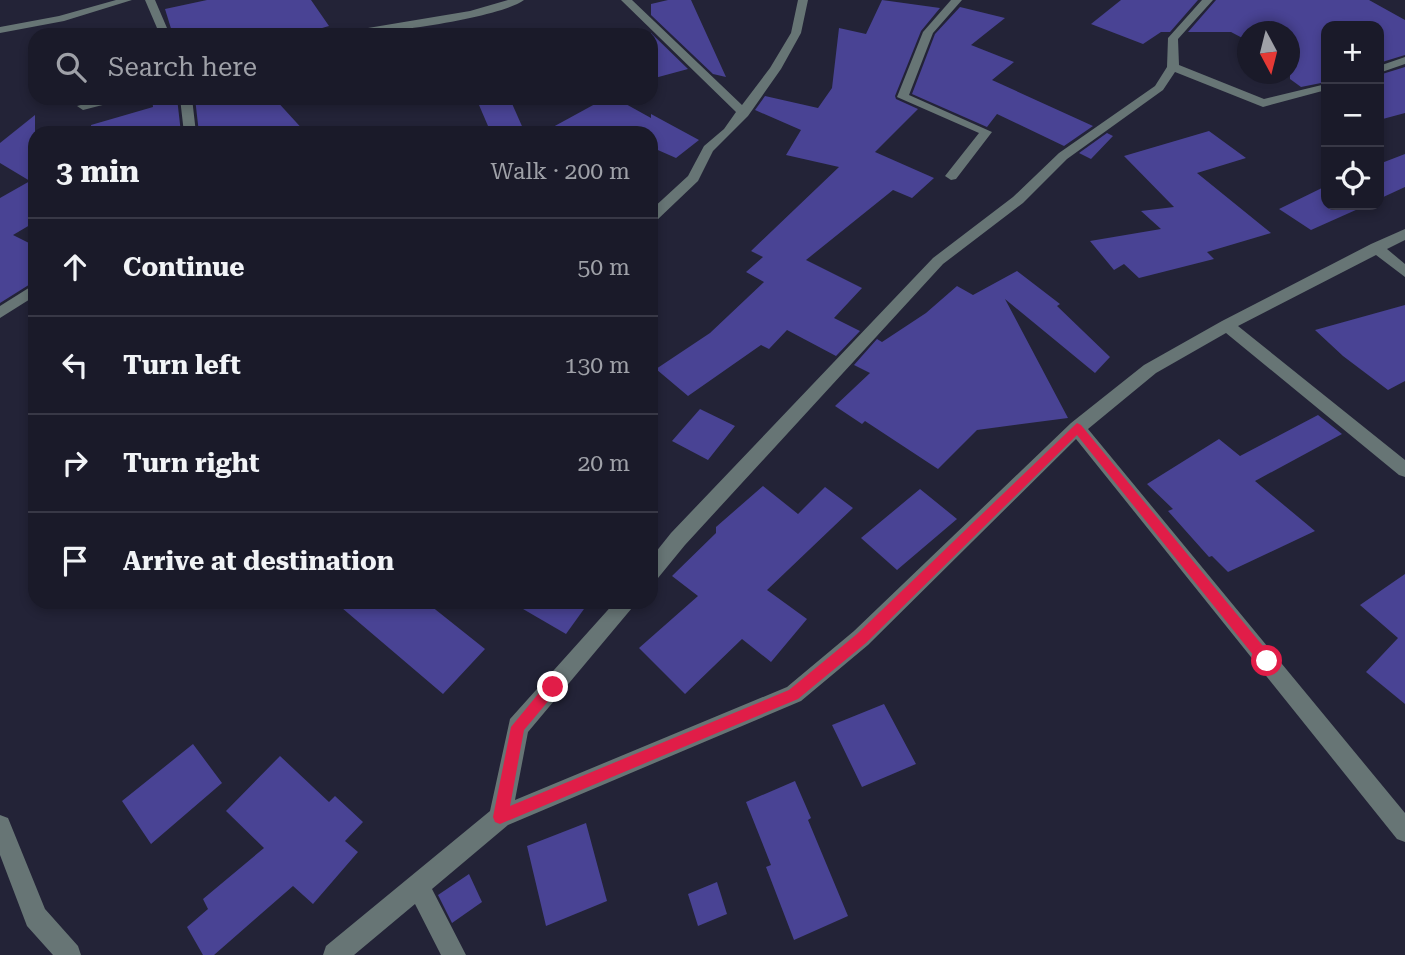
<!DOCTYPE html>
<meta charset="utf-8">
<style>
body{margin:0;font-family:"Roboto Serif",serif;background:#272735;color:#f1f3f6}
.controls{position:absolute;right:21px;top:21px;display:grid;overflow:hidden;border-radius:14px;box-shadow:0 4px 10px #0003}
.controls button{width:63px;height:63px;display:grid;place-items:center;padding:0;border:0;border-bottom:2px solid #383846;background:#1a1a29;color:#f1f3f6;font:35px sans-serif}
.compass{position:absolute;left:1237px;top:21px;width:63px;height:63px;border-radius:50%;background:#1a1a29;box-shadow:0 4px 10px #0003;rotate:173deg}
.stop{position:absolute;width:21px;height:21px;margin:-16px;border:5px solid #e11d48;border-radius:50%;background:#fff}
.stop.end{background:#e11d48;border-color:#fff;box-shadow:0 2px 7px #0008}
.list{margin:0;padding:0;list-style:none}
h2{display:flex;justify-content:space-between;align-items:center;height:91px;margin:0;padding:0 28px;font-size:30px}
h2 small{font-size:23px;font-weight:400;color:#9fa1a8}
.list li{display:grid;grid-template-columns:46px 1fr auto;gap:21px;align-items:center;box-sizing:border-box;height:98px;padding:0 28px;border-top:2px solid #383846}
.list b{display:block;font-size:26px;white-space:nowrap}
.list em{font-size:23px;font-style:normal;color:#9fa1a8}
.icon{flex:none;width:38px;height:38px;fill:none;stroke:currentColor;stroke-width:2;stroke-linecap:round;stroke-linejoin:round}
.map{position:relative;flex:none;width:1405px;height:955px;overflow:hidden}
.search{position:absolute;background:#1a1a29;box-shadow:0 4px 10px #0003;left:28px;top:28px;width:630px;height:77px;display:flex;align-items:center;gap:18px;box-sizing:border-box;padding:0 24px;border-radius:21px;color:#9fa1a8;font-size:26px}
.panel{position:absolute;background:#1a1a29;box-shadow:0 4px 10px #0003;left:28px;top:126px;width:630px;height:483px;border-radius:21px}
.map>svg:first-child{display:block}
</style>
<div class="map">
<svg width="1405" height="955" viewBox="0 0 1405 955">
<rect width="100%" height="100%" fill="#232337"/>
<path fill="#494394" d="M207 0H311L329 26 298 35H173L165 9Z
M668 0H691L726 77 713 74 651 15V4Z
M882 0 940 8 921 31 895 96 896 99 918 109 875 152 934 178 912 198 893 190 806 260 862 288 834 318 860 331 836 356 787 330 769 349 761 345 688 396 656 369 710 333 764 282 746 272 763 257 751 251 839 167 786 155 801 130 755 110 765 96 818 108 832 88 839 28 866 34Z
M1121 0H1198L1170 32H1161L1143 44 1091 24Z
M1216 0H1369L1405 20V55L1379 63V26H1326V82L1301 87 1290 79V32H1248V41L1231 32H1188Z
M960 7 1005 18 971 45 1014 62 992 80 1093 126 1064 146 997 114 987 127 912 94 935 34Z
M651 33 688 69 651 79Z
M1405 67V113L1379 120V75Z
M152 98H177L181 133H92L91 125 153 107Z
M195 98H274L306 133H199Z
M606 98H615L651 118V114L699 140 676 158 651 147V133H542Z
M510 99 525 133H491L479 105Z
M35 115V222L13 235 35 246V281L0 303V198L30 181 0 163V143Z
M1209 131 1246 158 1197 173 1271 233 1207 252 1214 259 1139 278 1124 264 1114 270 1090 241 1161 229 1141 211 1174 207 1124 156Z
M1107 133 1113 136 1091 159 1079 153Z
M1405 154V187L1379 199V164Z
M1326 186V205H1367L1311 230 1279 209Z
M1017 271 1060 304 1057 306 1110 357 1095 373 1005 299 1068 418 977 430 938 469 865 421 862 424 835 406 870 373 854 365 877 339 882 342 926 313 957 286 973 295Z
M1405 305V381L1388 390 1343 356 1315 330Z
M700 409 735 426 708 460 672 441Z
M1318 415 1342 434 1255 481 1315 531 1228 572 1212 556 1209 557 1168 511 1173 509 1147 484 1219 439 1240 456Z
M763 486 798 514 825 487 853 508 767 590 807 619 771 662 742 639 685 694 639 648 698 596 672 576 716 533V527Z
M920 489 957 519 897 570 861 538Z
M1405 574V704L1366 672 1398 638 1360 605Z
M335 602H426L485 649 443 694Z
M511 602H589L566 634Z
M884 704 916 764 862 787 832 725Z
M193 744 222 783 151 844 122 801Z
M280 756 329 802 335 796 363 822 345 841 358 852 313 904 293 886 214 955H203L187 927 208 909 203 899 264 848 226 811Z
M795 781 811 818 808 820 848 916 794 940 766 867 771 865 746 802Z
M586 823 607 901 546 926 527 846Z
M469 874 482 902 452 923 438 895Z
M717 882 727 914 698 926 688 894Z"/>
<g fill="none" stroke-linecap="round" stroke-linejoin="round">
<path fill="#677575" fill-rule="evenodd" d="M116 0H132L64 21 0 33V27L59 16Z
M145 0H155L170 35H160Z
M508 0H524C498 19 374 35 339 35L344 32 470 11Z
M621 0H632L742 105 770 68 791 33 798 0H808L801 33 781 69 748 116 713 151 698 181 656 221 651 222V210L688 176 704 146 724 129 736 112Z
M951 0H962L933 33 909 95 992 132 956 179 951 180 945 176 979 133 897 97 923 32Z
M1202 0H1213L1178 39 1179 65 1264 99 1326 84V90L1263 107 1175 72 1163 90 1067 159 1023 203 943 264 685 545 658 578 651 580V558L671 533 933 258 1013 197 1059 153 1155 86 1167 67 1168 38Z
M1405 57V64L1379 73V66Z
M106 98H130L83 110 77 106Z
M180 98H192L196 133H184Z
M1405 229V240L1387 249 1405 264V277L1376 255 1238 326 1405 460V477L1399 475 1226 333 1156 373 1088 429 1405 813V842L1397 839 1076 439 868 645 801 701 508 825 432 889 466 955H441L415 904 354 955H323L326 946 490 811 510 719 615 602H637L528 732 515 800 787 687 854 631 1071 423 1144 365 1222 321 1371 244Z
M35 284V296L0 318V306Z
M0 815 8 818 45 909 78 946 81 955H53L27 926 0 855Z"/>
</g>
<path fill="#e11d48" d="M1077 423 1081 425 1272 657V666H1262L1077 435 866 643 798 699 500 824 495 822 493 817 511 727 548 682 553 680 560 687 524 730 510 806 789 690 857 634Z"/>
</svg>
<div class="controls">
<button>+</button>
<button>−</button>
<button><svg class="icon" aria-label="locate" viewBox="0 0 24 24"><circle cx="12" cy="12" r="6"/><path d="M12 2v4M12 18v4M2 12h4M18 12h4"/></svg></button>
</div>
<svg class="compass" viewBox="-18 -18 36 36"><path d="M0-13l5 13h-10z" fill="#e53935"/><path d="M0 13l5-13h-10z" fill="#9fa1a8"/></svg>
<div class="stop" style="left:1267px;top:661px"></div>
<div class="stop end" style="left:553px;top:687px"></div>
<div class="search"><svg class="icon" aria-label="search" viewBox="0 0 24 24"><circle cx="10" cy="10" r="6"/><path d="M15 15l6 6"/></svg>Search here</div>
<section class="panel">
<h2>3 min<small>Walk · 200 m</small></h2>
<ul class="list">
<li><svg class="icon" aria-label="ahead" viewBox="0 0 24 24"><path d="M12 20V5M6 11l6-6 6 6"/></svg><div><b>Continue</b></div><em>50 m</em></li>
<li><svg class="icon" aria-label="left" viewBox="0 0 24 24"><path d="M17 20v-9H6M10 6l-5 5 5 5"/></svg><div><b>Turn left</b></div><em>130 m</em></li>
<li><svg class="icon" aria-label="right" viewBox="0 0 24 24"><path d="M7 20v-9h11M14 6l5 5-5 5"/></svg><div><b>Turn right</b></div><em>20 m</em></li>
<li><svg class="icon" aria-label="arrive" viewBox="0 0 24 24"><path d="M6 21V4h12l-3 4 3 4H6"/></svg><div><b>Arrive at destination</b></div></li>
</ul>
</section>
</div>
